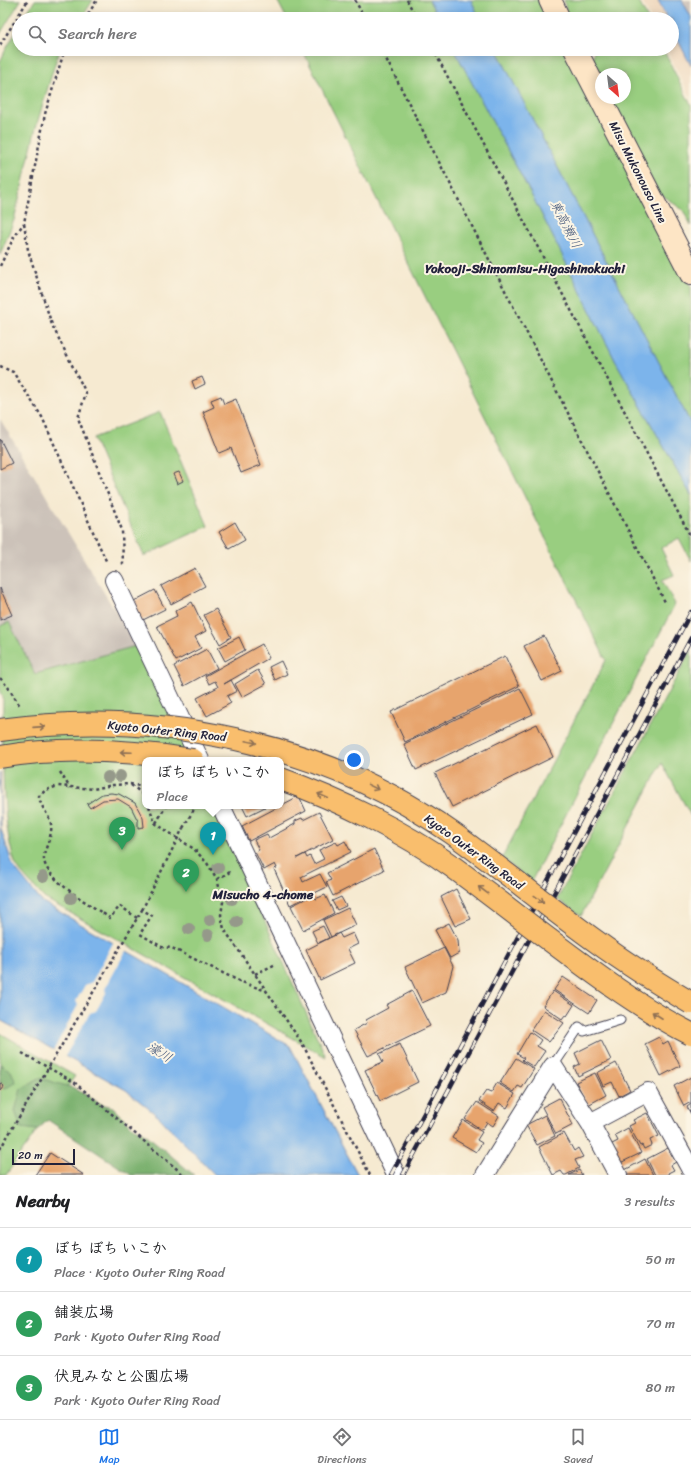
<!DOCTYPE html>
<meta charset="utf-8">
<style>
body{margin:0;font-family:Sriracha,"Klee One",sans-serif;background:#f6f6f6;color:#202124}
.compass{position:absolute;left:595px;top:68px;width:36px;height:36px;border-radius:50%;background:#fff;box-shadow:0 2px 10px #0003;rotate:152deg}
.scale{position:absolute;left:12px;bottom:10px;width:63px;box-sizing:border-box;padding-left:4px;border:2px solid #22223b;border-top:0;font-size:11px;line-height:14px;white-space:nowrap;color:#22223b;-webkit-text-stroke:3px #fcf5e5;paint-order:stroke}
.you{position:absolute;left:354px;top:760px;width:14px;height:14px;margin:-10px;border:3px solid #fff;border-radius:50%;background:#1a73e8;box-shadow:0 0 0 6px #1a73e833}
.badge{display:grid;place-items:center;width:26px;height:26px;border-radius:50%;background:#1a73e8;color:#fff;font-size:13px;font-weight:700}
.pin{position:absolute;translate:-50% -33px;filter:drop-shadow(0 1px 2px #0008)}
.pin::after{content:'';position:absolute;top:21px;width:14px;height:12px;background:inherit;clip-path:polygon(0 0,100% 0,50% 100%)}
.popup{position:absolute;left:142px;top:757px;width:142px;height:52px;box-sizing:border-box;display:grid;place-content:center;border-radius:8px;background:#fff;filter:drop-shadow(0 1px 3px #0005);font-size:13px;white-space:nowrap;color:#757577}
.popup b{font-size:15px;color:#202124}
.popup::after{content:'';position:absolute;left:50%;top:100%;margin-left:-8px;border:8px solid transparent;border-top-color:#fff}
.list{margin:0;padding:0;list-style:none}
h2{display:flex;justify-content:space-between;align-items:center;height:52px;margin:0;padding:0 16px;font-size:17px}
h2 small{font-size:13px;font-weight:400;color:#757577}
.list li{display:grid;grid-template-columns:26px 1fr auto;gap:12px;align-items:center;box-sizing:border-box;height:64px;padding:0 16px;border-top:1px solid #e0e0e0}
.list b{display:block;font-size:15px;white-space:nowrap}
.list p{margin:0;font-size:13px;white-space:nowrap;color:#757577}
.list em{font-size:13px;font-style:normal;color:#757577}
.icon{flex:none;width:22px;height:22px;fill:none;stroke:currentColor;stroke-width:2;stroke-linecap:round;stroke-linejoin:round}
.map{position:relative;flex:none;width:691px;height:1175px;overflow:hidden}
.search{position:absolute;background:#fff;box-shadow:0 2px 10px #0003;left:12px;right:12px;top:12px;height:44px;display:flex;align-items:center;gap:10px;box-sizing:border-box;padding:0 14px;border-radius:22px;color:#757577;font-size:15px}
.sheet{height:244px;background:#fff}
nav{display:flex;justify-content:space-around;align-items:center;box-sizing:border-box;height:56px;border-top:1px solid #e0e0e0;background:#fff;font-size:11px;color:#757577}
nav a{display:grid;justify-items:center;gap:2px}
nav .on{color:#1a73e8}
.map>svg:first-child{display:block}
</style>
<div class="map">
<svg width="691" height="1175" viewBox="0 0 691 1175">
<rect width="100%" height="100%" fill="#fcf5e5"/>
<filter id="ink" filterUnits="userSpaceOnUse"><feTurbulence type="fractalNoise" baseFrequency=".025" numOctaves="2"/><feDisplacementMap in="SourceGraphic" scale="8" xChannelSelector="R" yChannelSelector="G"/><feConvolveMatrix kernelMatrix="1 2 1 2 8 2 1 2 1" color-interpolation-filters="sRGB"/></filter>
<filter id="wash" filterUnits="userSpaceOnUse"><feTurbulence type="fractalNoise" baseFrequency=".012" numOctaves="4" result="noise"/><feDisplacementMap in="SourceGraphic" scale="16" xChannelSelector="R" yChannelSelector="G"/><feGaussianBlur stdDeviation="0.9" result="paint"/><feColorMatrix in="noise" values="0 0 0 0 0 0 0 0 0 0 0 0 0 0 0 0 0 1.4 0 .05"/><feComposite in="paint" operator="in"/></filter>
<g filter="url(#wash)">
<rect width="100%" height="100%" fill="#f6ead1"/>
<path fill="#eed6bb" d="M641 0H691V98L666 49H672V19H651Z"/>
<path fill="#ccc2b9" d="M673 0H691V36Z
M0 419 136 646 35 674 9 622 0 626Z"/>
<path fill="#99ce80" stroke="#5e785e" d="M0 0H21L0 34Z
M35 0H93L81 19H23Z
M277 0H429L439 19H287Z
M471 0H543L553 19H480Z
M564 0H638L648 19H572L567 17Z
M19 26V49H62L57 57 36 127 14 220 0 255V62L5 51Z
M302 49H454L540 211 615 360 691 495V561L679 538 661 548 674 575 662 580 675 604 531 882 502 858 606 660Z
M496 49H568L691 287V424Z
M593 49H663L691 105V226L683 210 658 192 609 98H625V74H601V82L592 65 594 52Z
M160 412 208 526 144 556 93 438Z
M9 622 35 674 136 646 192 760H145V806H213L326 1057 44 898C35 887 21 875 15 863 0 818 3 745 3 696L0 693V626Z
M691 650V816L662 763 581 916 557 899Z
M0 1033 75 1076 6 1175H0Z"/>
<path fill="#7ab16e" stroke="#4e6a54" d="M0 1064 11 1071 16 1082 5 1089 0 1087Z
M39 1078 74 1088 101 1104 113 1107 132 1126 148 1136 194 1175H131L48 1120 37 1130 21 1128 15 1111 21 1089Z"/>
<path fill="#7bb4eb" stroke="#4e6b93" d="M429 0H471L480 19H439Z
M658 0H682L691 17V66L672 28V19H667Z
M454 49H496L691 424V495L615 360 540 211Z
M0 772 1 829 13 866 41 901 290 1046 358 1175H215L159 1117 126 1090 0 1020Z"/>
<path fill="#f6ead1" d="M114 941 127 949 105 989 106 993 96 1011 90 1013 64 1058 53 1051 78 1005 76 1001 85 985 92 982Z"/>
<g id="blocks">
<path fill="#e7a46d" d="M202 377 205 384 195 389 192 381Z
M221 396 224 404 236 399 261 465 241 473 231 448 219 453 203 412 214 407 211 400Z
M0 439 12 463 0 469Z
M179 472 183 481 177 484 173 474Z
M235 522 245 540 229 549 219 532Z
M195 568 205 586 171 604 161 586Z
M0 588 12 615 0 620Z
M155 590 165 609 139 622 130 603Z
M192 602 206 631 195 637 201 648 176 661 157 626 177 616 175 611Z
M216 609 231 637 220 644 204 615Z
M544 636 562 671 542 681 524 646Z
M239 637 245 650 225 661 218 648Z
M262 644 269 658 224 684 231 680 237 691 227 696 231 703 207 716 197 698 218 687 215 681 209 684 205 676Z
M207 649 217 668 184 686 174 666Z
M505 656 519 686 405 742 391 712Z
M281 661 287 674 275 680 269 667Z
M258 670 266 684 242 697 235 684Z
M520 688 533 714 416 770 404 744Z
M537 724 553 757 452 807 435 773Z
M111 793 119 794 135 803 143 818 144 827 138 828V821L131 807 118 799 103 800 90 808 87 804 102 794Z
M299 796 306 811 249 841 242 826Z
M242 806H267L247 816Z
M319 812 333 839 297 858 305 854 307 858 310 856 314 864 324 859 319 850 336 842 338 845 345 841 351 852 301 877 303 882 320 874 327 887 290 905 274 869 277 868 275 864 264 870 255 852 259 850 254 840 267 834 269 838 295 824V821L302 818 303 820Z
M374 849 384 870 333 896 326 882 331 880 327 873Z
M456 889 471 919 455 926 441 897Z
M313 895 315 899 325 895 334 913 303 930 291 906Z
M341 897 346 906 337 910 332 901Z
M348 908 356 925 331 937 323 920Z
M449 923 458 940 459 953 450 958 435 930Z
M323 926 329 938 318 943 312 931Z
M339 933 342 938 353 933 358 944 348 949 355 963 320 980 306 950Z
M444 948 453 966 446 992 422 1003 405 967Z
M563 977 597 1000 589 1013 554 990Z
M412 991 430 1026 368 1056 354 1030 367 1023 366 1020 388 1008 386 1005Z
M553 991 574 1005 567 1016 565 1015 562 1019 543 1006Z
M544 1010 564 1023 549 1042 531 1030Z
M530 1032 541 1040 537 1046 545 1051 534 1067 522 1060 524 1058 517 1054Z
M659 1037 663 1044 668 1041 680 1066 661 1076 645 1044Z
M601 1040 611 1060 578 1076 574 1067 580 1064 575 1053Z
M400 1044 418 1082 380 1101 365 1070 383 1062 379 1054Z
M516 1058 534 1069 522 1088 518 1086 514 1092 500 1083Z
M616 1063 630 1090 619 1096 612 1082 603 1086 597 1073Z
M595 1073 606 1095 588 1105 576 1082Z
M691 1077V1102L684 1106 674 1086Z
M0 1083 4 1086 0 1091Z
M497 1083 515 1094 507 1108 499 1103 494 1111 479 1101 486 1091 491 1093Z
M559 1098 573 1125 556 1134 542 1107Z
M477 1102 499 1116 493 1126 487 1122 482 1130 465 1119Z
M691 1104V1114L687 1107Z
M647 1113 659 1136 650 1140 652 1145 644 1149 642 1145 640 1146 629 1126 635 1123 633 1120Z
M545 1115 555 1136 537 1145 526 1125Z
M463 1120 482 1132 477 1140 482 1143 476 1152 452 1138Z
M628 1128 641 1153 618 1164 608 1146 618 1141 615 1135Z
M564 1133 574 1151 578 1148 583 1157 575 1160 579 1168 566 1175H564L561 1171 553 1175 539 1147Z
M668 1148 676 1162 671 1165 674 1170 668 1173 669 1175H655L647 1159Z
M50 1153 84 1175H35Z
M645 1159 653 1175H625L623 1171Z
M579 1170 582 1175H569Z"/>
</g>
</g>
<g filter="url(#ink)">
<use href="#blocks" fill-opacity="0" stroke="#424052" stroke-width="1"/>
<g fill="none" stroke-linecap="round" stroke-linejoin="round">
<g stroke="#424052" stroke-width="11">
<path id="service" d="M553 1066 579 1027 584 1031 620 1020"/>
</g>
<g stroke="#424052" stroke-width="20">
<path id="minor" d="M114 580 200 760
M221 806 396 1175
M590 1123 648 1092 691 1170
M485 1175 553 1066 590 1123 618 1175"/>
</g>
<g stroke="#424052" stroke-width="24">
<path id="secondary" d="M550 0 559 19
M575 49 691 274"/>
</g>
<path stroke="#424052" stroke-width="2.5" stroke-dasharray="3 3" stroke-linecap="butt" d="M355 0 365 19
M407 0 417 19
M85 19 97 0
M0 45 28 0
M67 49 63 55 45 114 24 223 28 250 52 325 86 393 78 418 122 530 123 565
M381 49 665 602
M433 49 691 537
M0 266 14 237 24 223
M0 366 13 372 42 417 107 563
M0 678 8 687 20 706
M60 772 70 788
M131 785 143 794 145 798
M149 806 155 823 194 849 207 863 217 879 223 902 221 915 224 929 302 1043 370 1175
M156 823 166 806
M183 828 196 806
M217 879 230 872
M137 918 120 906 110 918C94 907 46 880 44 860 43 849 53 838 51 824 49 814 40 807 39 796L46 790 58 786 93 789 113 785 130 784 145 787
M255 974 276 964
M22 1053 74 1082 184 1175
M0 1149 142 910 152 915 140 934 162 947 172 948 239 981 266 991"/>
<use href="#service" stroke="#fff" stroke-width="9"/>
<use href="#minor" stroke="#fff" stroke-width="18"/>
<use href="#secondary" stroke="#fde5c5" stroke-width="22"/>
<g stroke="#22223b" stroke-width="4.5">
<path id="rail" d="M391 1175 691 612
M403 1175 691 638"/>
</g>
<use href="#rail" stroke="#fcf5e5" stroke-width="3" stroke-dasharray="9" stroke-linecap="butt"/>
<g stroke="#424052" stroke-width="24" stroke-linecap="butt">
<path id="primary-bridge" d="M0 730C156 708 322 742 452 833 501 868 548 907 597 942 627 964 659 984 691 1003
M0 757C64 746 129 750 193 760
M281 779C339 800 403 831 453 867 506 906 557 947 611 985 637 1003 663 1020 691 1034"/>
</g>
<path stroke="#424052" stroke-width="2.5" stroke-dasharray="3 3" stroke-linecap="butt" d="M142 910 183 828"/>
<use href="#primary-bridge" stroke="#f9be6d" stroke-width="22"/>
</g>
<g fill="#95998a">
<circle cx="120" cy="776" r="6"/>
<circle cx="108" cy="777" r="6"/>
<circle cx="218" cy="868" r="6"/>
<circle cx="43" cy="877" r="6"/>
<circle cx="71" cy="898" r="6"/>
<circle cx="232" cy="899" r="6"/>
<circle cx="210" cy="920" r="6"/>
<circle cx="237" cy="922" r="6"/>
<circle cx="189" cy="929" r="6"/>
<circle cx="208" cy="935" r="6"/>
</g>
<defs><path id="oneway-shaft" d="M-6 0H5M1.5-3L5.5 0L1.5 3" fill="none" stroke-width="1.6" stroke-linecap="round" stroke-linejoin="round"/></defs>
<g stroke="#8e7054">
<use href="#oneway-shaft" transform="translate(39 727) rotate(-4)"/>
<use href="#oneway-shaft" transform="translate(251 742) rotate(12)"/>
<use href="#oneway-shaft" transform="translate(126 752) rotate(-178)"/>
<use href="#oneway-shaft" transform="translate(373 787) rotate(26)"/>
<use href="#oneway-shaft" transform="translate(323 796) rotate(-155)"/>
<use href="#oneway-shaft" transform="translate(483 890) rotate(-143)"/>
<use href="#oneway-shaft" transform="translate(539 899) rotate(36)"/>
<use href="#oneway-shaft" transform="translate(657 1015) rotate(-147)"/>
</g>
</g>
<g text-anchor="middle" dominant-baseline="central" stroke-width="4" stroke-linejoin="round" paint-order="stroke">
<g font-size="12" fill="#22223b" stroke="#fcf5e5">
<text transform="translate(638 172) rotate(63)">Misu Mukonouso Line</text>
<text transform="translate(167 731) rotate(6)">Kyoto Outer Ring Road</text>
<text transform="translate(474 852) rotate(36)">Kyoto Outer Ring Road</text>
</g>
<g font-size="13" font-style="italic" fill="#415579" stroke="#fcf5e5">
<text transform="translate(566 224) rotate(63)">東高瀬川</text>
<text transform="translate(160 1052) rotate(32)">濠川</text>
</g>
<g font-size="13" font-weight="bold" fill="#22223b" stroke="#fcf5e5">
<text x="525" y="268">Yokooji-Shimomisu-Higashinokuchi</text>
<text x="263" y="894">Misucho 4-chome</text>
</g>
</g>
</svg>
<svg class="compass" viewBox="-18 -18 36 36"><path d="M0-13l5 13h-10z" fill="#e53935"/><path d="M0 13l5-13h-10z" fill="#757577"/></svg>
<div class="scale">20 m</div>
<div class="you"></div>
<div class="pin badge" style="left:213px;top:855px;background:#0f9aa8">1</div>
<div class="popup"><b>ぼち ぼち いこか</b>Place</div>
<div class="pin badge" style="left:186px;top:892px;background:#2e9e5b">2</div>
<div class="pin badge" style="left:122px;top:850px;background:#2e9e5b">3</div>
<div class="search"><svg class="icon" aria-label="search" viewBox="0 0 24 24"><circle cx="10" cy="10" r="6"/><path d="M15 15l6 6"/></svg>Search here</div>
</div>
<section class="sheet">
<h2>Nearby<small>3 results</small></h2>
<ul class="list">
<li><span class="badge" style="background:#0f9aa8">1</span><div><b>ぼち ぼち いこか</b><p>Place · Kyoto Outer Ring Road</p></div><em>50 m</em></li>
<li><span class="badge" style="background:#2e9e5b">2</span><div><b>舗装広場</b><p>Park · Kyoto Outer Ring Road</p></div><em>70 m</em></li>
<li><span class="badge" style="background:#2e9e5b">3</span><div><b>伏見みなと公園広場</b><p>Park · Kyoto Outer Ring Road</p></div><em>80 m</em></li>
</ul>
</section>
<nav>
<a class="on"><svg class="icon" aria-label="map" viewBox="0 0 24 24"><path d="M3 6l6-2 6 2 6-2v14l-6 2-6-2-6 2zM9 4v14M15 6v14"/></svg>Map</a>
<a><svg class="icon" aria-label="directions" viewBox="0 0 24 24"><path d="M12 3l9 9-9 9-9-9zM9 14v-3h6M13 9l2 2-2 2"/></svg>Directions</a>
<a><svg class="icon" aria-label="saved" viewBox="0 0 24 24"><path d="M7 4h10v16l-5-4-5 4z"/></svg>Saved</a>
</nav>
